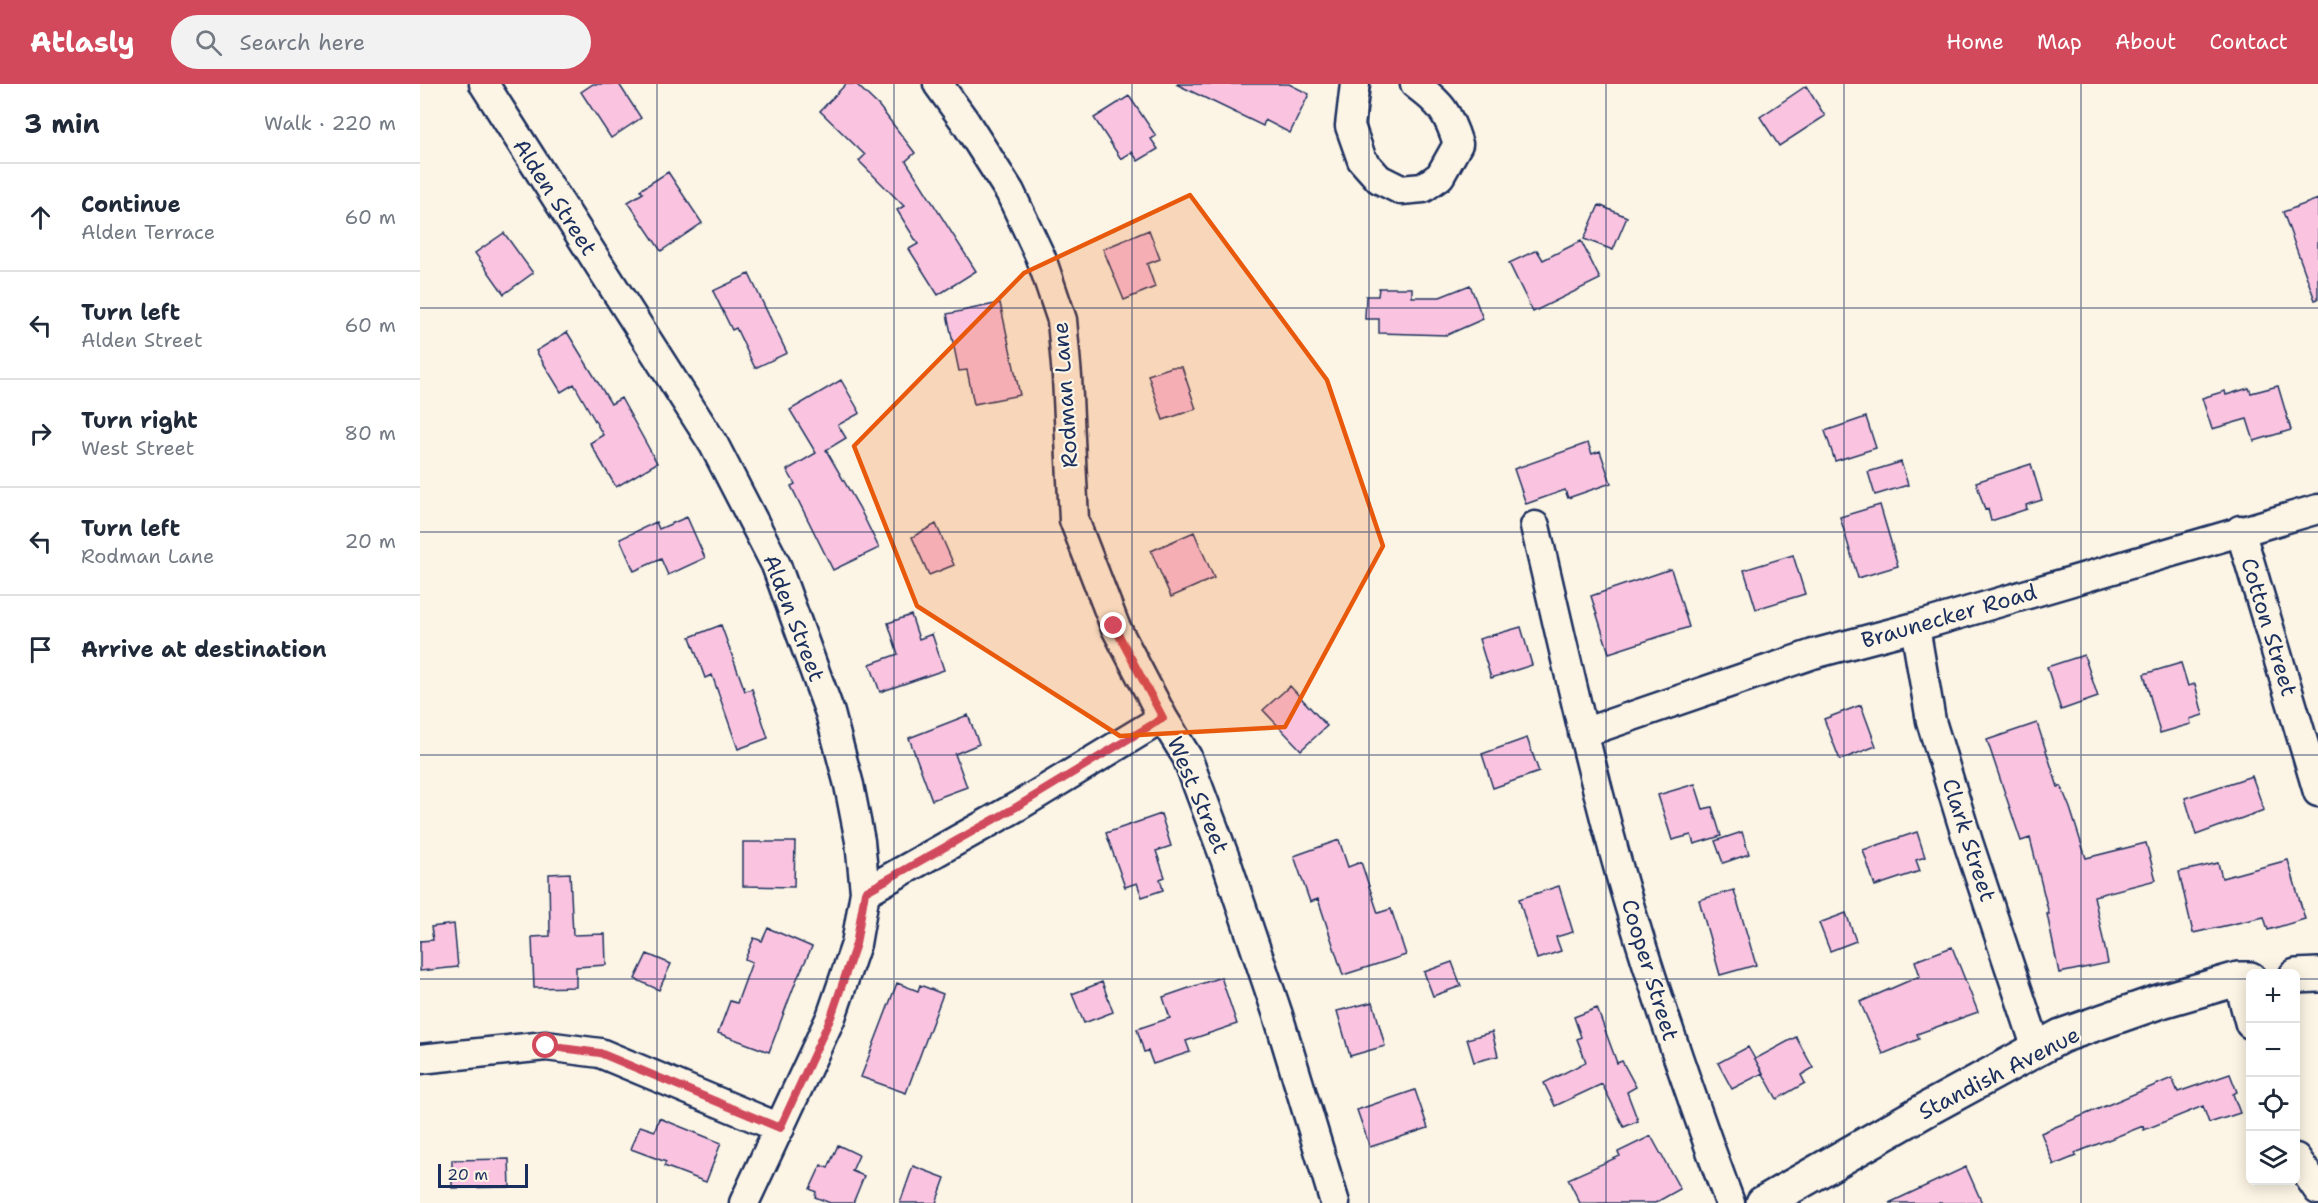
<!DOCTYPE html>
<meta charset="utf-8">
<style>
body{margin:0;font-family:"Shantell Sans",sans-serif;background:#f2f2f3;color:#1f2937}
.controls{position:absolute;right:18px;bottom:18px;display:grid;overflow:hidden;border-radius:9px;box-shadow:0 3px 15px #0003}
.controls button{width:54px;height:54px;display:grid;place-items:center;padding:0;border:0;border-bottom:2px solid #e0e1e3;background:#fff;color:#1f2937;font:30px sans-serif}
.scale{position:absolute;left:18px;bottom:15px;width:90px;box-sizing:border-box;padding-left:6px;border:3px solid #1b2f5e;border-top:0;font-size:16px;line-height:21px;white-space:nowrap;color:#1b2f5e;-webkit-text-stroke:4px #fcf5e5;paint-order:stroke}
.stop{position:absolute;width:18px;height:18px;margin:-14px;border:4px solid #d1495b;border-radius:50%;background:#fff}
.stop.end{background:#d1495b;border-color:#fff;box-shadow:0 2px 6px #0008}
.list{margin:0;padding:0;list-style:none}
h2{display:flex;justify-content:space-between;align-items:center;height:78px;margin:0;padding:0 24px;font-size:26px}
h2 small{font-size:20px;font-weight:400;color:#747a83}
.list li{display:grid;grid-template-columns:39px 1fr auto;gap:18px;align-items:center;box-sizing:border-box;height:108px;padding:0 24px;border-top:2px solid #e0e1e3}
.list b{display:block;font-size:22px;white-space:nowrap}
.list p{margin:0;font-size:20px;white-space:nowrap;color:#747a83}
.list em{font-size:20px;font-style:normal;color:#747a83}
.icon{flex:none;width:33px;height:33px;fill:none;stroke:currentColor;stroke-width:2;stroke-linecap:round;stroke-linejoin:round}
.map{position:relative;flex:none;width:1898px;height:1119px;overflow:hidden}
header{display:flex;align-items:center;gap:36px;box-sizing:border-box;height:84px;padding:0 30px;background:#d1495b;color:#fff}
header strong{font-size:28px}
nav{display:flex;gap:33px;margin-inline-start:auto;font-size:21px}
.search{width:420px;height:54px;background:#f2f2f3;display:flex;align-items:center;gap:15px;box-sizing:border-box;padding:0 21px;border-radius:33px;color:#747a83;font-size:22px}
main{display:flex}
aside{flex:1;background:#fff}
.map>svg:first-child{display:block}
</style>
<header>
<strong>Atlasly</strong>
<div class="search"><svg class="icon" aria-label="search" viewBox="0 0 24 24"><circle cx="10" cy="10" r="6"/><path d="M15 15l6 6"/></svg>Search here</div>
<nav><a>Home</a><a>Map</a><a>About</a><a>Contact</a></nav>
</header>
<main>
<aside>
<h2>3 min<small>Walk · 220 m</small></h2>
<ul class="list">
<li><svg class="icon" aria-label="ahead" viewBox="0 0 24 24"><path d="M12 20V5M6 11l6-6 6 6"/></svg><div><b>Continue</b><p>Alden Terrace</p></div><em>60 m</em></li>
<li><svg class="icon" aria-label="left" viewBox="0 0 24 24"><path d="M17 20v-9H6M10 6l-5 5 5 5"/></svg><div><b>Turn left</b><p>Alden Street</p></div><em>60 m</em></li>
<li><svg class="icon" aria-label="right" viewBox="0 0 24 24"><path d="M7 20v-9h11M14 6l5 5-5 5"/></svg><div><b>Turn right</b><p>West Street</p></div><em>80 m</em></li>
<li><svg class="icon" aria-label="left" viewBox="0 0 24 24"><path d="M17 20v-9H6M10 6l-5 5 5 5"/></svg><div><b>Turn left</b><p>Rodman Lane</p></div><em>20 m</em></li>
<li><svg class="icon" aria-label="arrive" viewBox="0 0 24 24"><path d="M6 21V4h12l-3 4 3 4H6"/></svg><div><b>Arrive at destination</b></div></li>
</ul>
</aside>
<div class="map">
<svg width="1898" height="1119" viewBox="0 0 1898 1119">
<rect width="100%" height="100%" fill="#fcf5e5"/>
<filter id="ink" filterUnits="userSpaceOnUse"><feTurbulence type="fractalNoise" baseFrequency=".0167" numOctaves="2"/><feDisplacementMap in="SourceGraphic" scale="12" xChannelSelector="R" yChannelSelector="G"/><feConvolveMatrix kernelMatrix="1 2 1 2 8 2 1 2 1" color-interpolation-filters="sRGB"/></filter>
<g filter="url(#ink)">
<path fill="#fac4e0" stroke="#1b2f5e" stroke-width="1.5" d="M173 0H199L221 34 191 54 161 8Z
M426 0H436L459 22 495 69 486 77 556 187 518 211 489 165 498 160 477 126 484 122 439 77 445 71 400 27Z
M756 0H869L889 10 870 49 845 36 843 42Z
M1386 2 1405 32 1359 62 1340 33Z
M709 12 736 52 731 55 738 65 718 77 712 68 701 75 674 34Z
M248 88 282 139 241 167 208 118 223 109 220 106Z
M1898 115V215L1895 216 1863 128Z
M1179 121 1207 133 1193 166 1164 155Z
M729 146 740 175 727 180 735 203 704 216 683 165Z
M84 149 113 189 84 210 55 169Z
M1161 157 1180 195 1113 228 1089 179 1117 166 1123 176Z
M329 190 367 269 335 284 316 244 312 246 293 207Z
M1050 201 1063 235 1027 251 959 249V235H945L946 212H958L959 204H992V213H1020Z
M580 219 600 311 554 320 547 286 539 287 527 230Z
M147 248 191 320 201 314 237 379 196 403 170 359 183 351 154 300 141 308 116 267Z
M752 283H762L776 325 743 336 728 291Z
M421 296 440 329 418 341 426 354 406 366 439 423 459 464 413 486 371 402 375 400 367 386 396 369 370 326Z
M1858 302 1871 346 1834 357 1827 335 1792 345 1782 314 1805 307 1806 311 1829 304 1831 309Z
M1446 333 1456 364 1415 377 1405 347Z
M1168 359 1172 370 1180 367 1191 399 1148 414 1145 406 1106 420 1094 385Z
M1481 378 1488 401 1455 411 1448 388Z
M1611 380 1622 416 1606 421 1607 425 1571 437 1568 425 1565 426 1556 398Z
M1460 421 1478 482 1438 494 1420 433Z
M267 433 285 474 248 491 241 475 214 487 200 455 236 438 239 445Z
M516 440 534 481 509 491 492 453Z
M774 448 794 494 751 513 731 467Z
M1373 471 1385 510 1336 525 1324 486Z
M1251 485 1269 543 1189 569 1171 512Z
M491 531 499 555 512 550 524 586 460 608 450 580 478 570 468 539Z
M301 541 325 607 332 605 348 654 318 665 292 591 285 594 270 553Z
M1101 543 1112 581 1071 594 1059 555Z
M1664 571 1678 613 1641 626 1627 583Z
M1761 579 1768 602 1775 600 1783 631 1770 635 1771 640 1740 649 1724 590Z
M870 602 907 642 881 666 843 626Z
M1441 621 1456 662 1420 676 1404 635Z
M548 631 559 660 535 670 547 703 512 716 489 654Z
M1617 639 1638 703 1641 702 1650 724 1666 774 1726 759 1736 796 1674 812 1688 879 1639 889 1627 830H1629L1610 754 1601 757 1567 656Z
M1107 654 1119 688 1073 704 1062 670Z
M1832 692 1844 726 1776 751 1765 714Z
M1275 700 1283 725 1292 723 1301 752 1274 760 1271 751 1252 756 1238 711Z
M741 730 751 762 736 767 745 793 740 795 743 806 722 813 717 799 705 803 686 749Z
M1322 748 1329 770 1303 779 1295 757Z
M1497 748 1505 773 1496 776 1500 787 1455 802 1443 766Z
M919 756 928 783 941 778 958 829 971 825 986 871 923 891 898 815 890 818 874 772Z
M323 758H375L374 803 323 802Z
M1868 776 1885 835 1848 846 1844 833 1773 849 1759 788 1798 779 1802 794Z
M150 789 153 851 185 850 186 881 156 883V903L114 904 112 853 130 852 129 790Z
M1139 802 1153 848 1136 853 1141 867 1117 875 1099 815Z
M1314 806 1336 881 1300 891 1279 816Z
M1426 829 1436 857 1410 867 1399 839Z
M34 840 38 883 0 887V857L13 856 11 843Z
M348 844 392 863 376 897 349 968 298 949 310 917 317 919 332 878 325 875 334 854 342 857Z
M1532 863 1558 928 1497 950 1499 955 1463 970 1440 918 1500 892 1495 877Z
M227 870 251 880 239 906 215 895Z
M1032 878 1041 902 1013 912 1004 888Z
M801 893 817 940 766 957 770 968 733 980 728 967 724 968 717 945 750 934 743 913Z
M682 898 693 928 664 939 652 910Z
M477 899 498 907 500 901 523 910 486 1009 441 993Z
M953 918 965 962 930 972 917 927Z
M1177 924 1197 979 1202 977 1216 1003 1207 1008 1218 1037 1204 1043 1182 1000 1135 1022 1124 999 1166 978 1157 955 1161 953 1154 933Z
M1072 948 1078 972 1054 978 1047 955Z
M1376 953 1393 984 1381 991 1385 999 1357 1015 1335 975Z
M1328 963 1343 989 1312 1005 1298 979Z
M1810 990 1817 1008 1813 1010 1820 1029 1789 1039 1783 1022 1724 1046 1723 1042 1655 1069 1656 1072 1634 1081 1621 1049 1752 994 1758 1008Z
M995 1006 1008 1044 950 1063 937 1026Z
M239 1034 301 1059 286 1098 244 1082 246 1078 211 1065 220 1042 235 1047Z
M1231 1052 1260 1105 1235 1119H1160L1148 1095 1200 1072 1198 1068Z
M418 1061 439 1071 432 1087 444 1092 433 1119H410L395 1113 396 1108 390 1105 401 1081 408 1084Z
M89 1075 90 1103 32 1104V1076Z
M493 1082 525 1094 516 1119H480Z
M1546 1083 1562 1119H1469Z"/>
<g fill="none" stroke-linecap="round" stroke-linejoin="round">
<g stroke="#1b2f5e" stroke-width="33">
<path id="street" d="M64 0 294 361 356 481 410 629 429 701 440 757 445 808 436 860 411 933 324 1119
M518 0 544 36 590 108 621 174 642 236 647 293 654 436 695 542 743 634
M935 0 930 42 942 76 959 95 981 106 1003 104 1020 92 1038 60C1028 28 1021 20 995 0
M1115 442C1143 561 1169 681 1203 800 1234 908 1271 1013 1310 1119
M1820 446 1898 708
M1495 543 1511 637 1549 761 1617 965
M1163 649 1393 570 1495 543 1898 425
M445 808 598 722 743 634 767 673 806 777 858 931 915 1119
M1818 895 1830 940
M0 975 126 962 180 969 360 1044
M1876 1074 1898 1106"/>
</g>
<g stroke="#1b2f5e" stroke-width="38">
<path id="secondary" d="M1876 892 1898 891
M1343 1119 1509 1024 1641 952 1738 918 1818 895H1830"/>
</g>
<use href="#street" stroke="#fcf5e5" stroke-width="28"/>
<use href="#secondary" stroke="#fcf5e5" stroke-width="33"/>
</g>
</g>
<g fill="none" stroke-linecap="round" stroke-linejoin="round" filter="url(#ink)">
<path stroke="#d1495b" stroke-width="8" d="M126 962 180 969 360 1044 411 933 436 860 445 808 598 722 743 634 694 542"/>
</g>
<path fill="#e8590c" fill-opacity="0.2" stroke="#e8590c" stroke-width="4.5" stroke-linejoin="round" d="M770 111 907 296 963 462 865 643 700 652 497 522 434 362 604 189Z"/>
<path fill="none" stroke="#1b2f5e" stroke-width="1.5" stroke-opacity="0.55" d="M237 0V1119M474 0V1119M712 0V1119M949 0V1119M1186 0V1119M1424 0V1119M1661 0V1119M0 224H1898M0 448H1898M0 671H1898M0 895H1830M1876 895H1898"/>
<g text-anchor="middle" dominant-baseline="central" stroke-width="4.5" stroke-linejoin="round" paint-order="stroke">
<g font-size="22" fill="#1b2f5e" stroke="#fcf5e5">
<text transform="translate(135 113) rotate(57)">Alden Street</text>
<text transform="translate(645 311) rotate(-94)">Rodman Lane</text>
<text transform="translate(1529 532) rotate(-16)">Braunecker Road</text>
<text transform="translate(374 534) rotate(69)">Alden Street</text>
<text transform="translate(1849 543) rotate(73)">Cotton Street</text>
<text transform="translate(778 711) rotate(67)">West Street</text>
<text transform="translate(1549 756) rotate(72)">Clark Street</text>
<text transform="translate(1230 886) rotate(73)">Cooper Street</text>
<text transform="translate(1579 989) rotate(-27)">Standish Avenue</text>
</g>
</g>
</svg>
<div class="controls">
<button>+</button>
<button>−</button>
<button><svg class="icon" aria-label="locate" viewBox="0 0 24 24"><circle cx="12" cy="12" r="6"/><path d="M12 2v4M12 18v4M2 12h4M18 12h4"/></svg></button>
<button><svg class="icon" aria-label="layers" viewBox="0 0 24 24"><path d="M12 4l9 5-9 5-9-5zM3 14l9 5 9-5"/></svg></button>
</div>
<div class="scale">20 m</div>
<div class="stop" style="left:126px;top:962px"></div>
<div class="stop end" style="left:694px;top:542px"></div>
</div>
</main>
